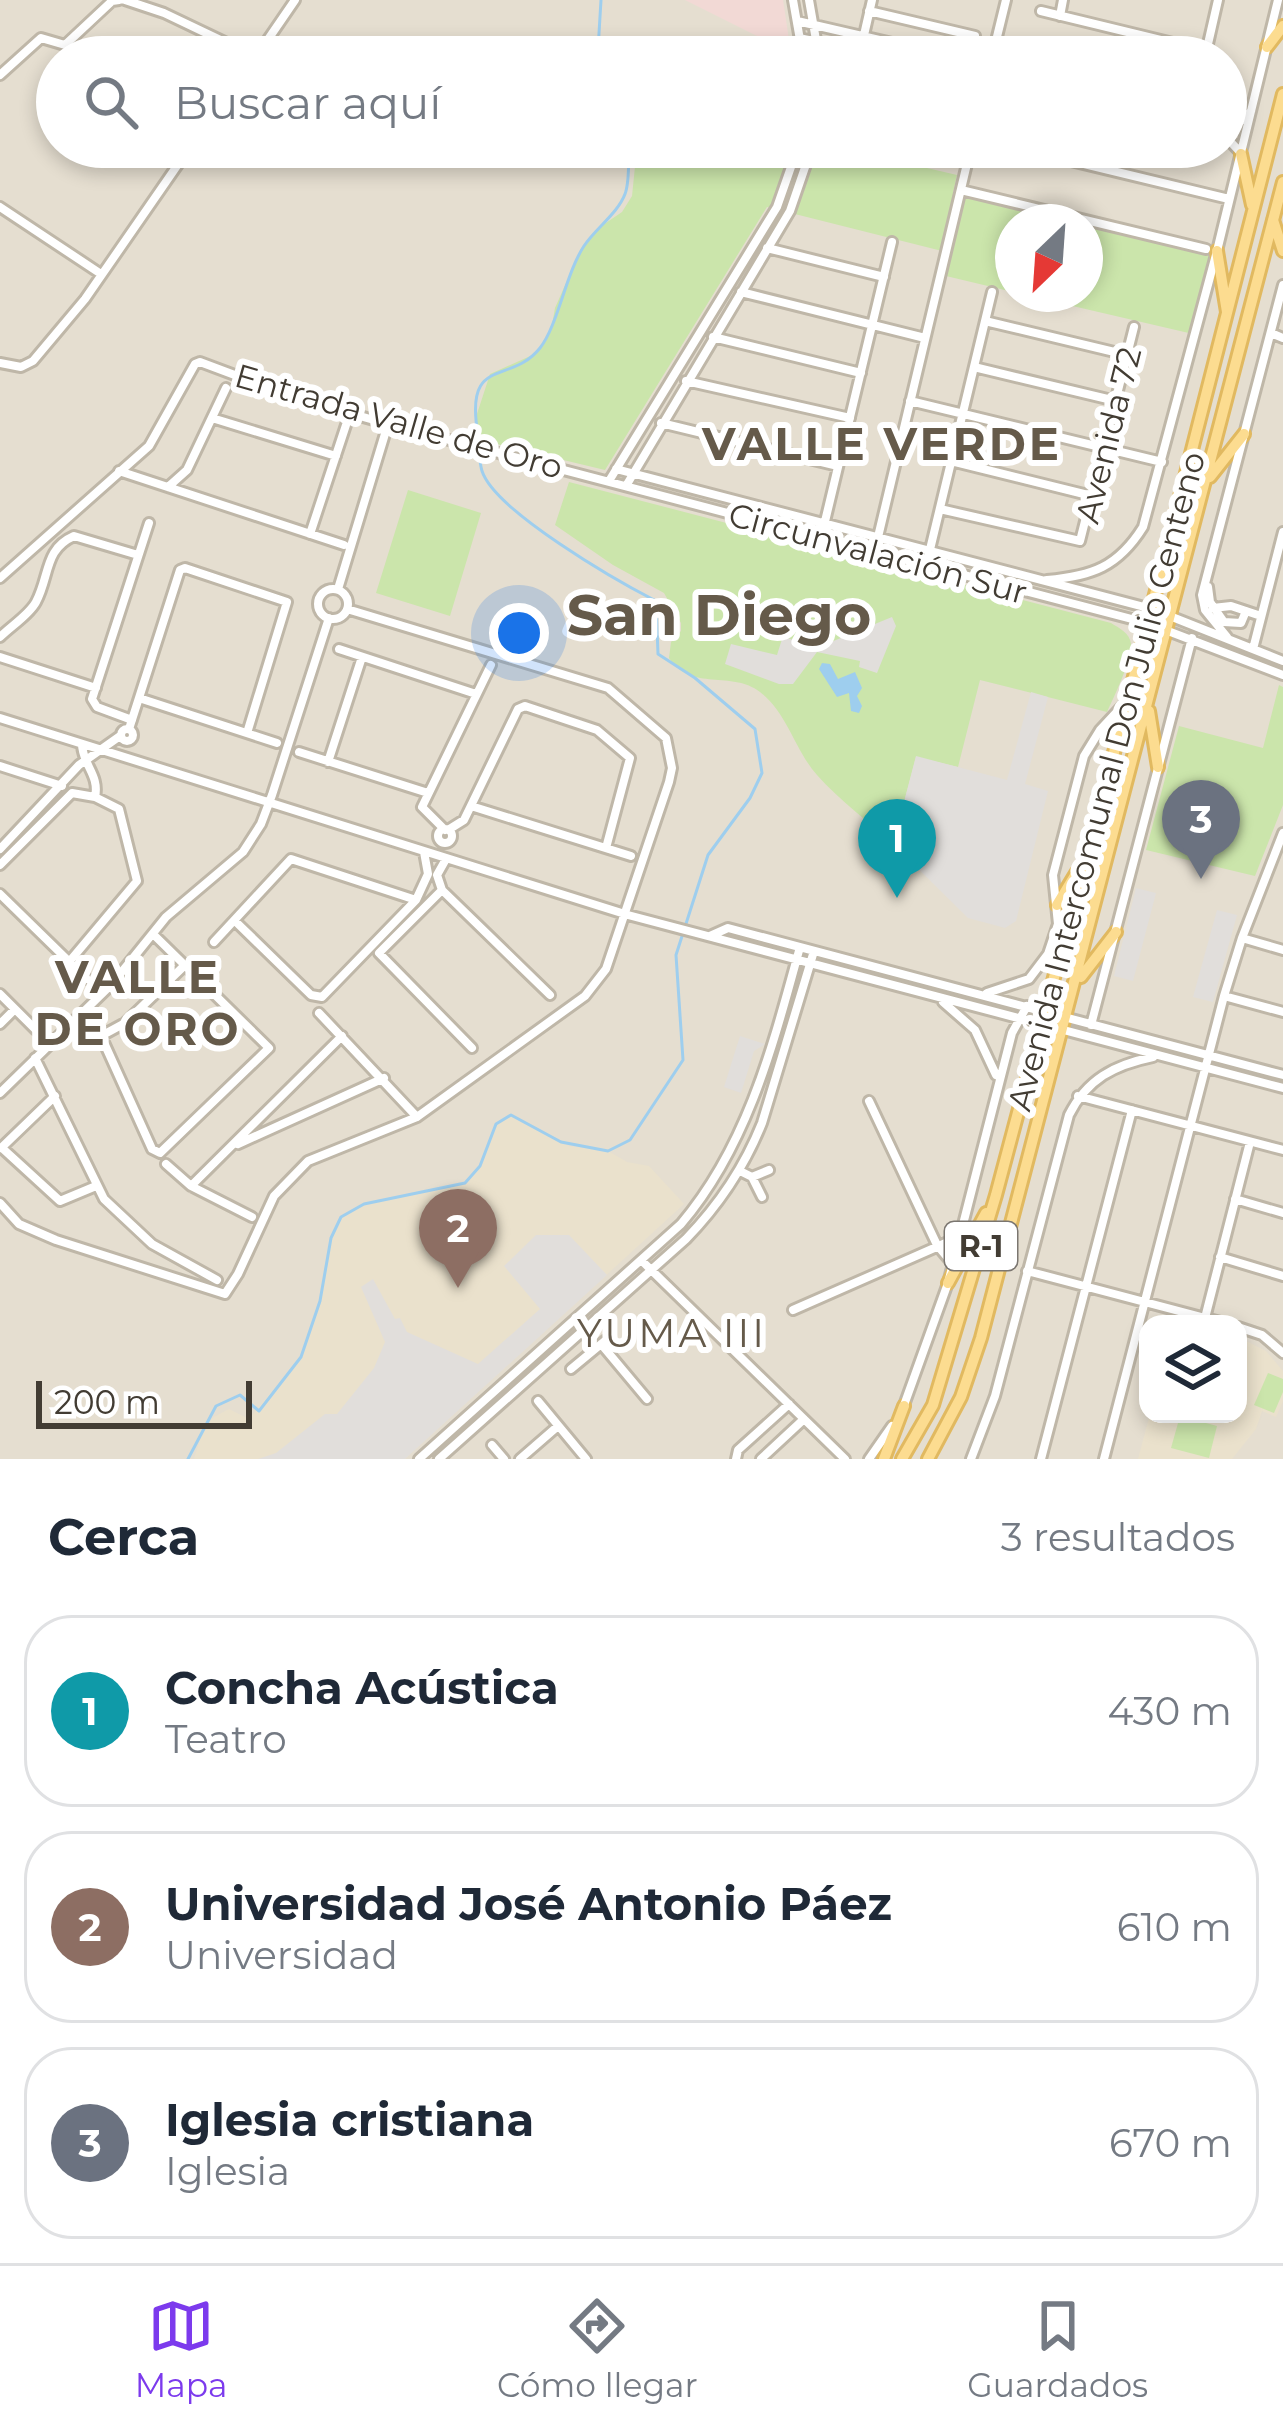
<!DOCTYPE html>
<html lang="es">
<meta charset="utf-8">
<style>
body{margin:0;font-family:Montserrat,sans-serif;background:#f2f2f3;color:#1f2937}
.controls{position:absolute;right:36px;bottom:36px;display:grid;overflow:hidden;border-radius:24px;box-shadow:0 6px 18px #0003}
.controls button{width:108px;height:108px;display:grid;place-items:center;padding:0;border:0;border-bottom:3px solid #e0e1e3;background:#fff;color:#1f2937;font:60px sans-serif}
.compass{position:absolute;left:995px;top:204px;width:108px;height:108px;border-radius:50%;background:#fff;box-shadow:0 6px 18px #0003;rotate:205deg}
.scale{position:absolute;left:36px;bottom:30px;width:216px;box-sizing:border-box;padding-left:12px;border:6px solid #423c33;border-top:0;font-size:33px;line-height:42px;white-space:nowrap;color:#423c33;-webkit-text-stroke:9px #fff;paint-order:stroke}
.you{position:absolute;left:519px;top:633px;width:42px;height:42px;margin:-30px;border:9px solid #fff;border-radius:50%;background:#1a73e8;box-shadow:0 0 0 18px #1a73e833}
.badge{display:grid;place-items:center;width:78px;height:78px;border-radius:50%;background:#7c3aed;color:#fff;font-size:39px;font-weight:700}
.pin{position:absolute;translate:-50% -99px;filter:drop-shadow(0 3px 6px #0008)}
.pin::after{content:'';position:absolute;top:63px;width:42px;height:36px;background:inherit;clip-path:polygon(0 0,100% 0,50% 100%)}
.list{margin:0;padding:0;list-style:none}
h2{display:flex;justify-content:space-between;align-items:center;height:156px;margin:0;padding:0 48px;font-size:51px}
h2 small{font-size:39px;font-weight:400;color:#747a83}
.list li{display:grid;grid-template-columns:78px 1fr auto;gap:36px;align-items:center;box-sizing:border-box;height:192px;margin:0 24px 24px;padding:0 24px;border:3px solid #e0e1e3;border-radius:48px}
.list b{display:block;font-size:45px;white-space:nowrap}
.list p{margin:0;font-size:39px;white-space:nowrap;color:#747a83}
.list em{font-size:39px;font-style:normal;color:#747a83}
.icon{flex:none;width:66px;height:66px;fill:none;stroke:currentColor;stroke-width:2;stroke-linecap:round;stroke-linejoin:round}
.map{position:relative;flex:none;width:1283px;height:1459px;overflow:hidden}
.search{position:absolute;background:#fff;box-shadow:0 6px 18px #0003;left:36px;right:36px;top:36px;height:132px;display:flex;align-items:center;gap:30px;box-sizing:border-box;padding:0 42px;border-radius:66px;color:#747a83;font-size:45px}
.sheet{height:804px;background:#fff}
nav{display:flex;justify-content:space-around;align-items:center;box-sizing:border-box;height:168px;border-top:3px solid #e0e1e3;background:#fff;font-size:33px;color:#747a83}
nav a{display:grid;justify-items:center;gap:6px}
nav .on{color:#7c3aed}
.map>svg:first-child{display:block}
</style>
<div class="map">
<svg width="1283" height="1459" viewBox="0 0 1283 1459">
<rect width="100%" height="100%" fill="#f1ece2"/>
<path fill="#e5ded0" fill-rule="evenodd" d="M0 0H1283V1459H0ZM57 57H1226V147H57ZM1013 222H1085V294H1013ZM1148 1324H1238V1414H1148Z"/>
<path fill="#eae1cc" d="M511 1115 569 1146 608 1151 627 1162 649 1166 684 1204 405 1459H194L204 1427 214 1417 229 1409 249 1419 301 1357 320 1301 331 1238 341 1217 364 1204 465 1183 480 1166 496 1124Z
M1238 1337 1266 1351 1283 1371V1401L1276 1417 1262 1411 1256 1429 1232 1459H1138L1150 1414H1238Z"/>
<path fill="#f2d9d5" d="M685 0H783L791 53Z"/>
<path fill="#cbe5ab" d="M637 147H837L957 175 953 193 1074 222H1013V292L946 276 950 253 767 207 605 470 476 439V417L490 374 537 353 551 331 555 308 581 249 597 229 622 212 632 196Z
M1085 225 1212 255 1193 334 1021 294H1085Z
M569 482 1111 623C1119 628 1130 633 1131 644 1132 660 1114 697 1107 712L980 680 958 767 916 757 893 844C868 821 839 800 817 775 794 749 788 714 760 692 732 670 691 692 669 658L671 642 681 631V623L664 593 613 565 555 525Z
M408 490 481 513 450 616 376 593Z
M1279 685 1283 687V805L1255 876 1146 850 1179 726 1263 748Z
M1268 1373 1283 1379V1392L1274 1413 1254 1405Z
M1180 1416 1217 1426 1209 1458 1171 1448Z"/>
<path fill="#e1dedb" d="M892 617 896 626 877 673 859 667 860 661 817 652 793 684H779L725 664 731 644 777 655 783 636 800 643 831 642Z
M1031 692 1048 697 1025 784 1048 791 1016 921 1005 928 968 918 893 844 916 756 1007 780Z
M1136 888 1156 893 1133 981 1114 976Z
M1217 910 1237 915 1213 1002 1193 997Z
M740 1036 765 1044 754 1051 741 1093 724 1087Z
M536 1235H569L607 1275 405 1459H258L276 1453 325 1414H337L374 1368 385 1342 361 1287 373 1279 395 1319 400 1318 407 1332 478 1364 540 1309 504 1266Z"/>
<path fill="#9eceee" d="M822 663 830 664 838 679 855 672 862 688 857 696 862 706 859 713 851 711 849 693 837 697 819 669Z"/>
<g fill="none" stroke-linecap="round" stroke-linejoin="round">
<path stroke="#9eceee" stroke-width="3" d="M601 0 598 50 602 57
M478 435C464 354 510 386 540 348 558 325 566 273 584 246 595 229 618 213 625 194 630 181 628 161 629 147
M188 1459 216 1406 240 1395 259 1411 301 1357 320 1301 331 1238 341 1217 364 1204 465 1183 480 1166 496 1124 511 1115 561 1142 608 1151 630 1140 683 1060 676 955 708 855 750 798 762 773 755 729 695 678 658 654 656 601C617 581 495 511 482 471 480 465 480 458 479 452"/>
<g stroke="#bfb7a8" stroke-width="14">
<path id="minor" d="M125 0 164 13 256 57
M793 0 803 57
M809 0 819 57
M869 11 975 36
M1041 11 1206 51
M1060 16 1063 0
M797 21 953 57
M864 35 872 0
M799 38 888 57
M256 57 295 0
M992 57 1006 0
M1205 57 1218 0
M0 75 41 38 65 45 112 1 119 0
M1226 122 1241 121 1251 111
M1226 137 1241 153
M1013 147 1229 199
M961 190 1206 249
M0 207 101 274
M767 248 884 277
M741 292 925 338
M985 321 1127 355
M1271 333 1283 338
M713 337 861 373
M0 363 21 367 33 361 85 299 190 147
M974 367 1116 401
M686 381 850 418
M910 401 1162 462
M212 418 336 456
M661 423 838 466
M951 461 1092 496
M616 469 1152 609 1283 661
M119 471 344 545
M609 481 777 207 798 147
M626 486 790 211 812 147
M168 487 187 470 226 388
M940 509 1080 541 1134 327
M310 534 346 425
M878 537 971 147
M821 538 892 242
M926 566 992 292
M0 578 149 446 195 364 200 362 296 398 388 424 1147 623 1283 675
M1047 580C1092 576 1118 567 1143 527L1217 251 1278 0
M1208 587 1210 602 1224 622 1241 623 1246 611
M338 589 388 424
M318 604a15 15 0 1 1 30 0a15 15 0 1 1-30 0Z
M1213 608 1231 606 1261 616
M0 637C11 626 29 615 36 602 50 576 44 549 74 536L138 555
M1227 637 1205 610 1202 595 1283 285
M339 649 476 694
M1253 649 1283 532
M0 657 96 688
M139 698 277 743
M0 718 628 915 1283 1088
M132 720 97 707 92 699 149 523
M121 735a6 6 0 1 1 12 0a6 6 0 1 1-12 0Z
M129 729 180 570 185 568 287 602 247 733
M82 744C82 764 100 775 95 797
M299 752 428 793
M328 762 362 657
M0 766 62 786
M471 806 631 856
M438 836a7 7 0 1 1 14 0a7 7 0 1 1-14 0Z
M445 830 422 807 491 665
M448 830 464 820 518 709 525 706 597 730 630 758 606 848
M0 849 79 765 120 736
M446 859 437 875 442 890 550 995
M0 865 72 793 95 797 119 809 137 881 69 962
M442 890 379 953 472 1048
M0 894 87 979
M235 921 311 995 322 997 416 900 428 874 424 852
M154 935 269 1048 160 1153 152 1149 101 1036 125 1023 185 965
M710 936 728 928 1283 1075
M1242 938 1283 950
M214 942 291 859 416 900
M987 993 1029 979 1048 954 1058 924 1053 875 1084 756 1100 730 1127 701
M0 994 36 1030
M1224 996 1283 1012
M943 1002 975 1030 996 1075
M319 1013 417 1117
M0 1024 15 1009
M1091 1025 1192 638
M35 1058 104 1199 152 1244 217 1280
M0 1093 112 984 166 917 243 852 261 824 272 795 329 618
M1078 1096 1283 1150
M869 1101 937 1245 952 1263
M238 1144 384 1078
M1 1148 55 1096
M2 1148 60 1201 96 1186
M166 1164 191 1186 252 1217
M740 1171 752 1177 762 1197
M752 1177 769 1170
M191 1186 342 1036
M1235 1199 1283 1213
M0 1203 19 1224 56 1240 225 1294 238 1274 274 1196 308 1161 417 1117 585 996 606 969 669 782 672 768 666 738 608 688 347 609
M1220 1257 1283 1276
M641 1260 845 1459
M1027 1271 1228 1324
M793 1310 957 1238
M1205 1318 1250 1142
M1238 1327 1262 1335 1283 1353
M601 1344 647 1399
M571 1369 606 1340
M538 1401 586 1459
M903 1408 948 1283 1012 1033 1027 1006
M492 1445 504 1459
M419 1459 681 1224C748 1145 773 1045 800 947
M439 1459 686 1239C719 1205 744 1168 762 1123L814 951
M520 1459 558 1426
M736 1459 738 1450 789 1404
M761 1459 804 1419
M869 1459 892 1426
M971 1459 995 1396 1069 1115C1087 1079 1114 1065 1153 1057
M1041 1459 1132 1110
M1104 1459 1224 996 1242 938 1283 833"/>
</g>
<g stroke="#e1b960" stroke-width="16">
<path id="primary" d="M1267 47 1283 26
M1241 154 1252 205
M1273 220 1283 251
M1217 251 1227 312
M1210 477 1244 434
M1149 711 1158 767
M1057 905 1077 872
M1081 977 1116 932
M948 1283 986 1213
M884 1459 904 1406
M902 1459 933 1405 996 1195 1128 700 1283 94
M928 1459 961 1397 981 1338 1283 182"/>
</g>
<use href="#minor" stroke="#fff" stroke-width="8"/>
<use href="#primary" stroke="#fcdc90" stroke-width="10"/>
</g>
<g text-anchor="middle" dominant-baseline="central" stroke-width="12" stroke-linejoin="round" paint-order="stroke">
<rect fill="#fff" stroke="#7b7670" stroke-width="3" x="945" y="1222" width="72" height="48" rx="9"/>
<g font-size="30" font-weight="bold" fill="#423c33">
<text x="981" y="1246">R-1</text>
</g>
<g font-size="33" fill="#423c33" stroke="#fff">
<text transform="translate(399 421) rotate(16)">Entrada Valle de Oro</text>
<text transform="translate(1108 435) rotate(-76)">Avenida 72</text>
<text transform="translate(878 553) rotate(15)">Circunvalación Sur</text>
<text transform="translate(1106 781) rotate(-75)">Avenida Intercomunal Don Julio Centeno</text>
</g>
<g font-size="39" letter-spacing="3" fill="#655a4a" stroke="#fff">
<text x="672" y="1333">YUMA III</text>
</g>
<g font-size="45" font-weight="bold" letter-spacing="3" fill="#655a4a" stroke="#fff">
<text x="882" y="443">VALLE VERDE</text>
<text x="138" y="976">VALLE<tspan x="138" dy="52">DE ORO</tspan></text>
</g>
<g font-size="57" font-weight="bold" fill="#655a4a" stroke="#fff">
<text x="719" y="614">San Diego</text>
</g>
</g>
</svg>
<div class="controls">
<button><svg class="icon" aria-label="layers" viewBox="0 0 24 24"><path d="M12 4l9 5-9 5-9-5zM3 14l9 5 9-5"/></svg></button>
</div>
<svg class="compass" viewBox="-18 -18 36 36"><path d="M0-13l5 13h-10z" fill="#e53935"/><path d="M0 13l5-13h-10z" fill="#747a83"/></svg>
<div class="scale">200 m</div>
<div class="you"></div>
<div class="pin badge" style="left:897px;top:898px;background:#0f9aa8">1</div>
<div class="pin badge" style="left:458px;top:1288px;background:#8d6e63">2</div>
<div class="pin badge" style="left:1201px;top:879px;background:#6b7280">3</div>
<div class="search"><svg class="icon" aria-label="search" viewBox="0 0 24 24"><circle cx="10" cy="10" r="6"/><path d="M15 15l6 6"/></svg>Buscar aquí</div>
</div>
<section class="sheet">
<h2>Cerca<small>3 resultados</small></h2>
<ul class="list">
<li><span class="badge" style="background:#0f9aa8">1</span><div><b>Concha Acústica</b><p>Teatro</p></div><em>430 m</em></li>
<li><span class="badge" style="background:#8d6e63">2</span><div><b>Universidad José Antonio Páez</b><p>Universidad</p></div><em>610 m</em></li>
<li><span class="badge" style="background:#6b7280">3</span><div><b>Iglesia cristiana</b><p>Iglesia</p></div><em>670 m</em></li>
</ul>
</section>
<nav>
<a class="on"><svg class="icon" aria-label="map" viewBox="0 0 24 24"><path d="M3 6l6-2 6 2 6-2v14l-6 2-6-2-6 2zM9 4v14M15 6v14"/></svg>Mapa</a>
<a><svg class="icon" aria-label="directions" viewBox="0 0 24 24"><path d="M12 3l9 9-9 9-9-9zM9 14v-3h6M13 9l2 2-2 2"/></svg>Cómo llegar</a>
<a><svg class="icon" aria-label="saved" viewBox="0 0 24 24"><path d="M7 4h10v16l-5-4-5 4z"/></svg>Guardados</a>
</nav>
